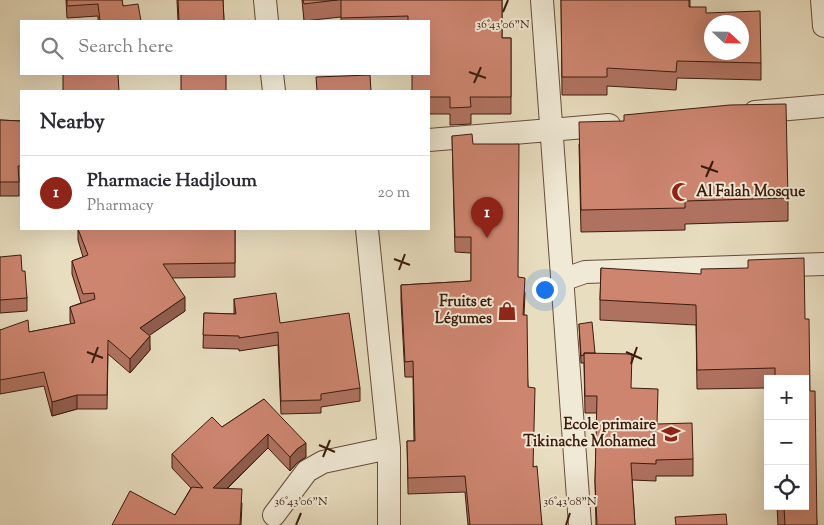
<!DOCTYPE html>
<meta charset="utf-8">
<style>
body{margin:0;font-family:"Sorts Mill Goudy",serif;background:#f7f7f7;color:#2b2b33}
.controls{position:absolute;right:15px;bottom:15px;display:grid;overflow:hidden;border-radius:0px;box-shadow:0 5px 20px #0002}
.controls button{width:45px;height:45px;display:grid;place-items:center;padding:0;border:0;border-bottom:1px solid #e1e1e2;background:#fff;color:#2b2b33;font:25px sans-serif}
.compass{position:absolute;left:704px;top:15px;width:45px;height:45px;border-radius:50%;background:#fff;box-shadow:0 5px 20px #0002;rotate:112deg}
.you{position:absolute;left:544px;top:289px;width:18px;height:18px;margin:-12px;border:4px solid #fff;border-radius:50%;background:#1a73e8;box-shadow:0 0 0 8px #1a73e833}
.badge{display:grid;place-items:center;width:32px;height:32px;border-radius:50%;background:#8f2418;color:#fff;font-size:16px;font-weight:700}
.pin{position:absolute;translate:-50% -41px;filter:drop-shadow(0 1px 2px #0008)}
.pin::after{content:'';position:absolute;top:26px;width:18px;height:15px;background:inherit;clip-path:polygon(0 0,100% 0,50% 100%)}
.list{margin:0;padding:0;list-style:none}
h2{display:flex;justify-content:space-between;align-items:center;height:65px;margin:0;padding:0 20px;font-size:21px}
h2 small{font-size:16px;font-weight:400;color:#7c7c81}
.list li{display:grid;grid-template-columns:32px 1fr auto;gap:15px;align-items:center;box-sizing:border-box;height:75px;padding:0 20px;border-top:1px solid #e1e1e2}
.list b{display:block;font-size:19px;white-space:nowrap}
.list p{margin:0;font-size:16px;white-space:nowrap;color:#7c7c81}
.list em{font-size:16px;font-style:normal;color:#7c7c81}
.icon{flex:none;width:28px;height:28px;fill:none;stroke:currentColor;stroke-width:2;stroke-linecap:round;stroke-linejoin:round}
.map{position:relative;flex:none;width:824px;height:525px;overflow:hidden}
.search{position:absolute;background:#fff;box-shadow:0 5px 20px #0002;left:20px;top:20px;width:410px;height:55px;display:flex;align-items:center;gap:12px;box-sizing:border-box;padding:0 18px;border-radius:0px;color:#7c7c81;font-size:19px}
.panel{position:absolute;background:#fff;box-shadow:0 5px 20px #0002;left:20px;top:90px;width:410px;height:140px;border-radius:0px}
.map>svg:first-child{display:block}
</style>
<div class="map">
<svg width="824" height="525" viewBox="0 0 824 525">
<rect width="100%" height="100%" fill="#e8ddbf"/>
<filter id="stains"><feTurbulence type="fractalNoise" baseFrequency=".004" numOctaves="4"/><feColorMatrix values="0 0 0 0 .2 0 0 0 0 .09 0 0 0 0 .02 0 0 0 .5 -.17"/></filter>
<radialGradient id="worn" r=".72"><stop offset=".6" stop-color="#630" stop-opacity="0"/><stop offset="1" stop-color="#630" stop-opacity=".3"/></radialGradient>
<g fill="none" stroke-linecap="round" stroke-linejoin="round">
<g stroke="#674c3a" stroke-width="24">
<path id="minor" d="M265 0 267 21
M542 0 580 525
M822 0 824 26
M272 74 274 91
M755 112 824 106
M429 140 609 125
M367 229 389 448V525
M562 280 585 272 824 264
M274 515 307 471 323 462 389 448"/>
</g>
<use href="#minor" stroke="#f0e9d5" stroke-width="22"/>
</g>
<path fill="#b07260" stroke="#3c1b0e" d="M66 0H122L123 6 141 21H98V16L67 18Z
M177 0H223L224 21H178Z
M302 0H502V38H511V114H471V124L450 125V114H429V21H341V17L304 21Z
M561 0H690V7L761 63V80L677 78 676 90 607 86V95H562Z
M0 120 21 121V179L19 180V196H0Z
M452 136 473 144 518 277 525 293 524 315 528 387 533 467 542 525H468L465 492 408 494 407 441H414L413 377H405L401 301V285L471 281V253L455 252Z
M579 144 788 198V221L685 224V230L581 232Z
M78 229H235V277L172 278 185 311 149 335 150 350 130 373 108 354 107 409H77L52 416 44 386 0 394V330L29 332 71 324 70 321V307L81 303 72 274V261L83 257 78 240Z
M0 257 22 271 27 298V311L0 313Z
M601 268 805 319 817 525H778L777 506H805V379H768V388L697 389 696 325 600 320V300Z
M234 299 280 323 360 388V401L321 407V413L281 414 278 345 239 351V349L203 348 204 313 234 314Z
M579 324 595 353 631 388 657 424 693 459V476H656V481L632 480 635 525H596L595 481 597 413H585L584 363H581Z
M264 399 306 457 297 463 290 471 268 448 227 489 242 503 241 525H112L175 515 191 488 172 468V454L222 427Z"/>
<path fill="#905d4e" stroke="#3c1b0e" d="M185 297V311L140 342V328Z
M150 336V350L130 373V359Z
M77 395V409L52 416V402Z
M268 434V448L213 502V488Z
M306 443V457L297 463 290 471V457L297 449Z"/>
<path fill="#cd8570" stroke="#3c1b0e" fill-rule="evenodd" d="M67 0H122L123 6 138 4 141 21H100L98 4 67 6Z
M178 0H223L224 21H179Z
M303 0H337L304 4Z
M341 0H502V38H511V97H470L471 107 450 108V97H429V91H412V74H429V21H408V16L341 18Z
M561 0H689V7H706V13L760 11 761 63 677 61 676 72 607 68V77H562ZM712 22H742V52H712Z
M63 74H118L119 91H63Z
M181 74H226V91H181Z
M370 75 371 91H317L316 77Z
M786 104 788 198 685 201V208L581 210 579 122 624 121V115L730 105Z
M0 120 21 121V166H18L19 182H0Z
M472 134 473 144H519L518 277 525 278 523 315H527L528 387 535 388 533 467 537 466 542 525H470L465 476 408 478 407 441H415L413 361 405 362 401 285 471 281V237H455L452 136Z
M78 229H235V263L163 264 185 297 140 328 150 336 130 359 108 340 107 395H77L52 402 44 372 0 380V330L28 320 29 332 75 323 70 307 95 299 94 293 83 294 72 261 88 255Z
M21 255 22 271H25L27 298 0 300V257Z
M804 258 805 319H809L810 391H815L817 525H785L784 507H778V506H805V379H775V368L697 370 696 305 600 300 601 268 701 274V269L748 268V260Z
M276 293 280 323 349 313 360 388 321 394V400L281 401 278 332 239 338V336L203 335 204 313 236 314 234 299Z
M592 322 595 353H584V355L581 356 579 324Z
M584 353 632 354 631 388 658 389 657 424 692 423 693 459 656 460V464L631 463 635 525H597L595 481 597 396H585Z
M264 399 306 443 297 449 290 457 268 434 213 488 242 489 240 525H112L130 491 175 515 192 487 203 488 172 454 212 417 222 427Z
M726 514 727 525H676L675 517Z"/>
<path fill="none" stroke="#3c1b0e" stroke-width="2" d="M503 12 508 0M469 72 486 78M474 83 481 67M701 166 718 172M706 177 713 161M394 259 410 265M399 270 405 254M87 352 103 358M626 352 642 359M92 363 98 347M631 364 637 347M319 445 335 452M323 457 330 440M296 525 301 513M566 525 570 513"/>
<defs>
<g id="mosque-bare" transform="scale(1.5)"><path d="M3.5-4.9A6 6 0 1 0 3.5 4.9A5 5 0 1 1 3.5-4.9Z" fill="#8f2418" stroke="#f0e9d5" stroke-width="2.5" paint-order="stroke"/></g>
<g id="shop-bare" transform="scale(1.5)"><path d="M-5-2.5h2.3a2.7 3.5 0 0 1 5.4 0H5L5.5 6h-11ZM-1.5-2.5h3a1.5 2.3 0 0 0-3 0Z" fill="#8f2418" stroke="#f0e9d5" stroke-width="2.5" paint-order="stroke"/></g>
<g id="school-bare" transform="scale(1.5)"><path d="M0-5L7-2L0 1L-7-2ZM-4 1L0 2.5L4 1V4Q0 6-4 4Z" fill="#8f2418" stroke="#f0e9d5" stroke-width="2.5" paint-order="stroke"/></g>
</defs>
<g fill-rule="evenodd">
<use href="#mosque-bare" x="681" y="192"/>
<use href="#shop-bare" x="507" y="311"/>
<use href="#school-bare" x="671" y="434"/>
</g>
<g text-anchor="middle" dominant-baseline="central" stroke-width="4" stroke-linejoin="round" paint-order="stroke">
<g font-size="15" font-weight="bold" fill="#3c1b0e" stroke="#f0e9d5" text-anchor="end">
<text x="696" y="192" text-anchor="start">Al Falah Mosque</text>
<text x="492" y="302">Fruits et<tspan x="492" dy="17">Légumes</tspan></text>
<text x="656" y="425">Ecole primaire<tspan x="656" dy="17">Tikinache Mohamed</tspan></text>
</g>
</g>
<g font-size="12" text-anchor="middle" fill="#3c1b0e" stroke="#f0e9d5" stroke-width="4" stroke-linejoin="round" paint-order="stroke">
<text x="503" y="28">36°43'06"N</text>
<text x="301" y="505">36°43'06"N</text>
<text x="570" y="505">36°43'08"N</text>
</g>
<rect width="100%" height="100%" filter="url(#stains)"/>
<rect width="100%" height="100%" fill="url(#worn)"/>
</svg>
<div class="controls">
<button>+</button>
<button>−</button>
<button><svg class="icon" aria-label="locate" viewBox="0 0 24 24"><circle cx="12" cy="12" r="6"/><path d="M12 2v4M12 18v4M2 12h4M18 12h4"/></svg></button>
</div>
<svg class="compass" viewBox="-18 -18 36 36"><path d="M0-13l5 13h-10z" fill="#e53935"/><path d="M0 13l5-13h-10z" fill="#7c7c81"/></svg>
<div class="you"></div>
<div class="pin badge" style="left:487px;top:238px">1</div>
<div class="search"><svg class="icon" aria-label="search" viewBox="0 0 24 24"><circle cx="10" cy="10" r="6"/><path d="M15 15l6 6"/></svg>Search here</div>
<section class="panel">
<h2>Nearby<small></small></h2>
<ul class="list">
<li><span class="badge">1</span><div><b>Pharmacie Hadjloum</b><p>Pharmacy</p></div><em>20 m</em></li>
</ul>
</section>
</div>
